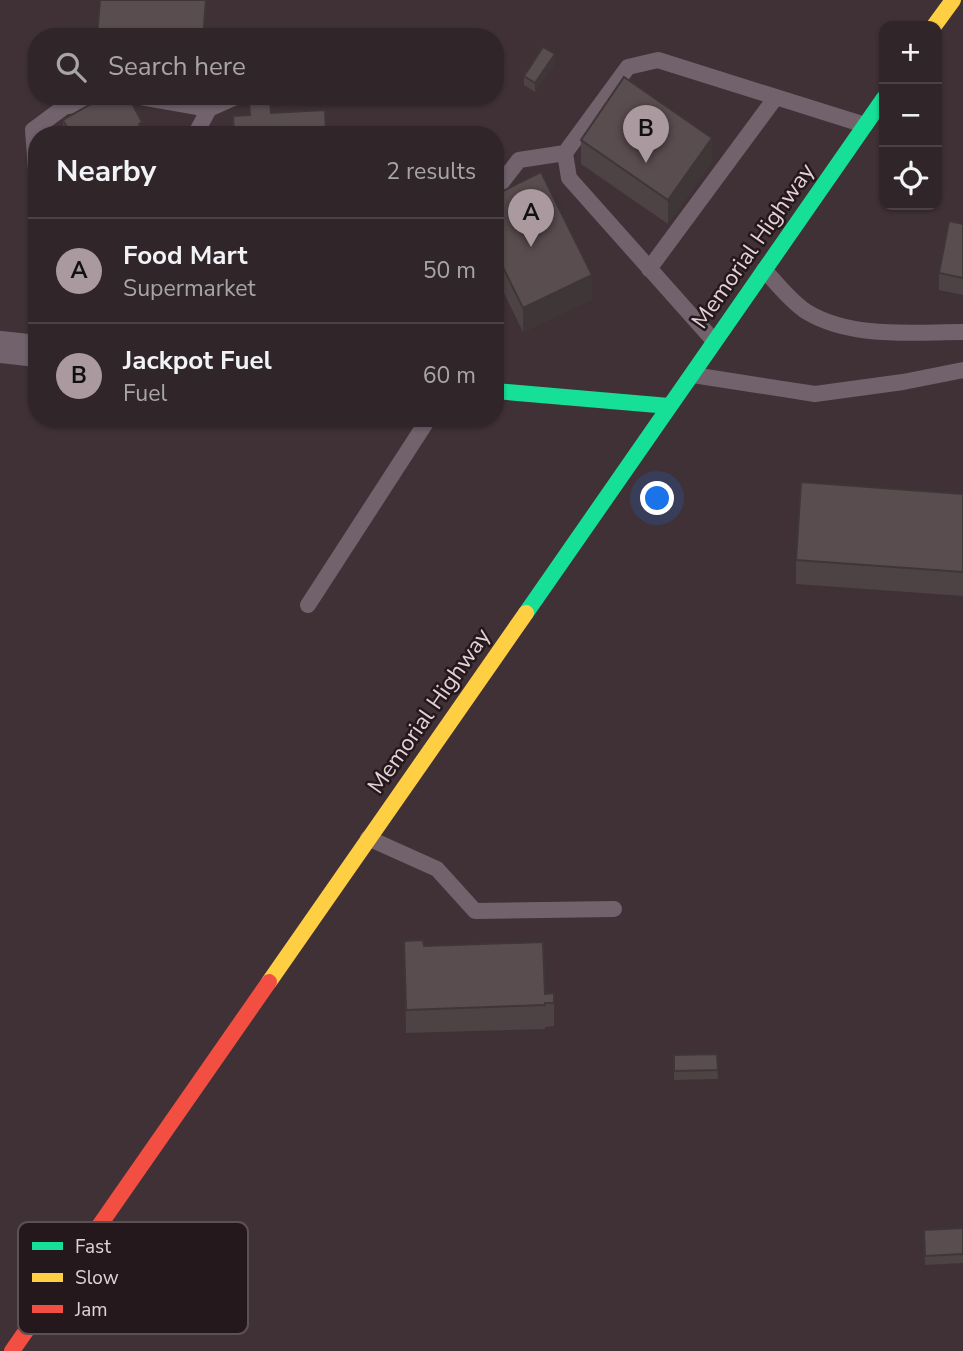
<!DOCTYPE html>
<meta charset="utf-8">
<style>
body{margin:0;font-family:"Nunito Sans",sans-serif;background:#382d30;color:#f1f3f6}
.controls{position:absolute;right:21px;top:21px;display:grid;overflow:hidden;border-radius:14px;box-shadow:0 2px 5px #0004}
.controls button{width:63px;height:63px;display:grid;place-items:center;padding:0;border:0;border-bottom:2px solid #4b4245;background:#302528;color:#f1f3f6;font:35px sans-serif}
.you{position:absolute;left:658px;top:499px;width:24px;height:24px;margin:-18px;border:5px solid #fff;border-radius:50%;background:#1a73e8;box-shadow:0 0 0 10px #1a73e833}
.badge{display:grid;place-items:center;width:46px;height:46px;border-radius:50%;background:#aa999e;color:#111;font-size:23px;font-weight:700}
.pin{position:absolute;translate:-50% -58px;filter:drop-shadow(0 2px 4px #0008)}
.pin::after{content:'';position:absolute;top:37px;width:24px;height:21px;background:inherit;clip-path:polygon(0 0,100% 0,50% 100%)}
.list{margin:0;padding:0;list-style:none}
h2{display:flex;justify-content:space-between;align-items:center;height:91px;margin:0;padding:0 28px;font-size:30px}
h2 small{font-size:23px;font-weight:400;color:#a8a5a8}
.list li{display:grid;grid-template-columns:46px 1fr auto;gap:21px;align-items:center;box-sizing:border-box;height:105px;padding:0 28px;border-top:2px solid #4b4245}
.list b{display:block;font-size:26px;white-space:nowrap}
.list p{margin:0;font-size:23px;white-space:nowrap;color:#a8a5a8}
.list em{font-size:23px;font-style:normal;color:#a8a5a8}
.icon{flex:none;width:38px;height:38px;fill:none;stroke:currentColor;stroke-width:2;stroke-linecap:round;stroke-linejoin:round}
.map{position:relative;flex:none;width:963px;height:1351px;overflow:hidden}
.search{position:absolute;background:#302528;box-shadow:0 2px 5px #0004;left:28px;top:28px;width:476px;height:77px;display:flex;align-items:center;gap:18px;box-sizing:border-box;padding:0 24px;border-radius:28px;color:#a8a5a8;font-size:26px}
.panel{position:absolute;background:#302528;box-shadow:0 2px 5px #0004;left:28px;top:126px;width:476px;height:301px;border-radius:28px}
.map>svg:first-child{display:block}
</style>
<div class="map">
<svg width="963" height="1351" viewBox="0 0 963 1351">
<rect width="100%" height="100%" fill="#403136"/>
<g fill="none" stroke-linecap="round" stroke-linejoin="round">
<path stroke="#72626c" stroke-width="16" d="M135 96 209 109 238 96
M195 135 209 109
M37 184 33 130 64 107 121 96
M495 191 519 160 565 153
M649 269 776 97
M764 270C777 283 791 302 807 312 852 339 913 332 963 332
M714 341 569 178 565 153 628 67 658 60 865 125
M693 375 815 394 903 382 963 370
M308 605 429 418
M368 838 437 869 475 911 614 909"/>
<path stroke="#72626c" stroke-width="32" d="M0 347 37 351"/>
<path stroke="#16e098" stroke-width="16" d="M495 391 669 406
M526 613 884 98"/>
<path stroke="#ffcf43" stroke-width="16" d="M934 26 953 0
M269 982 526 613"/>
<path stroke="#f24e42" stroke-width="16" d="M12 1351 269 982"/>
</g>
<path fill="#4d4244" d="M555 63 535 92 524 85V76Z
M63 120 142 135H63Z
M581 140 712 161 668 224 581 164Z
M495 195 592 299 523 332 495 275Z
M963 224V295L939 290V273Z
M963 494V596L796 584V560Z
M404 941 424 946 545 994 554 1003V1026L545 1027V1029L406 1033Z
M717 1054 718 1079 674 1080V1055Z
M963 1228V1263L925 1265 924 1230Z"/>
<path fill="#3f3637" d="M206 0H207L205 37H203Z
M555 54V63L535 92V83Z
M142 122V135H131L139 124Z
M103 128V135H89Z
M712 138V161L668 224V200Z
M592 275V299L523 332V308Z"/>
<path fill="#5a4d4f" stroke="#3f3637" stroke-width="2" d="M100 0H206L203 37H97Z
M543 47 555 54 535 83 524 76Z
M624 77 712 138 668 200 581 140Z
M105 96H128L142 122 139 124 142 129 131 135H126L125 131 119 135H107L103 128 89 135H71L63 120Z
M270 100 271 113 325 110 326 135H234L233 116 250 115 249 101Z
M541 172 592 275 523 308 495 251V195Z
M949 221 963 224V278L939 273Z
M801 482 963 494V572L796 560Z
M423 940 424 946 543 942 545 994 554 993V1003H545V1005L406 1010 404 941Z
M717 1054 718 1070 674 1071V1055Z
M963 1228V1254L925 1256 924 1230Z"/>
<g text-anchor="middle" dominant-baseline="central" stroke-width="5" stroke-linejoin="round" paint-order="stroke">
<g font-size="23" fill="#e3d1d6" stroke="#24181c">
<text transform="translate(753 246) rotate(-55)">Memorial Highway</text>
<text transform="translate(429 711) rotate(-55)">Memorial Highway</text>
</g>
</g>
<rect x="18" y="1222" width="230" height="112" rx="10" fill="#24181c" stroke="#5d5054" stroke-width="2"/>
<rect x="32" y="1242" width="31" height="8" fill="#16e098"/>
<rect x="32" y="1273" width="31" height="9" fill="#ffcf43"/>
<rect x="32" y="1305" width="31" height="8" fill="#f24e42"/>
<g font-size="19" fill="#e3d1d6">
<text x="75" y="1253">Fast</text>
<text x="75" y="1284">Slow</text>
<text x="75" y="1316">Jam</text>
</g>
</svg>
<div class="controls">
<button>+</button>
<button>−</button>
<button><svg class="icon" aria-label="locate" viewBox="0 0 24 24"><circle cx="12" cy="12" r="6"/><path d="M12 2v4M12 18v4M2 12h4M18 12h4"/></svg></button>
</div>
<div class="you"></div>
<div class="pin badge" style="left:531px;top:247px">A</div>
<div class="pin badge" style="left:646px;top:163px">B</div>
<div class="search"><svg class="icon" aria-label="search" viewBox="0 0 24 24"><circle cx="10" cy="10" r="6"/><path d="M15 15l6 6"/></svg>Search here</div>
<section class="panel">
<h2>Nearby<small>2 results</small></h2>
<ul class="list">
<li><span class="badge">A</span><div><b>Food Mart</b><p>Supermarket</p></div><em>50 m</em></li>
<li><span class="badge">B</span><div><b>Jackpot Fuel</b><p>Fuel</p></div><em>60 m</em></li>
</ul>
</section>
</div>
